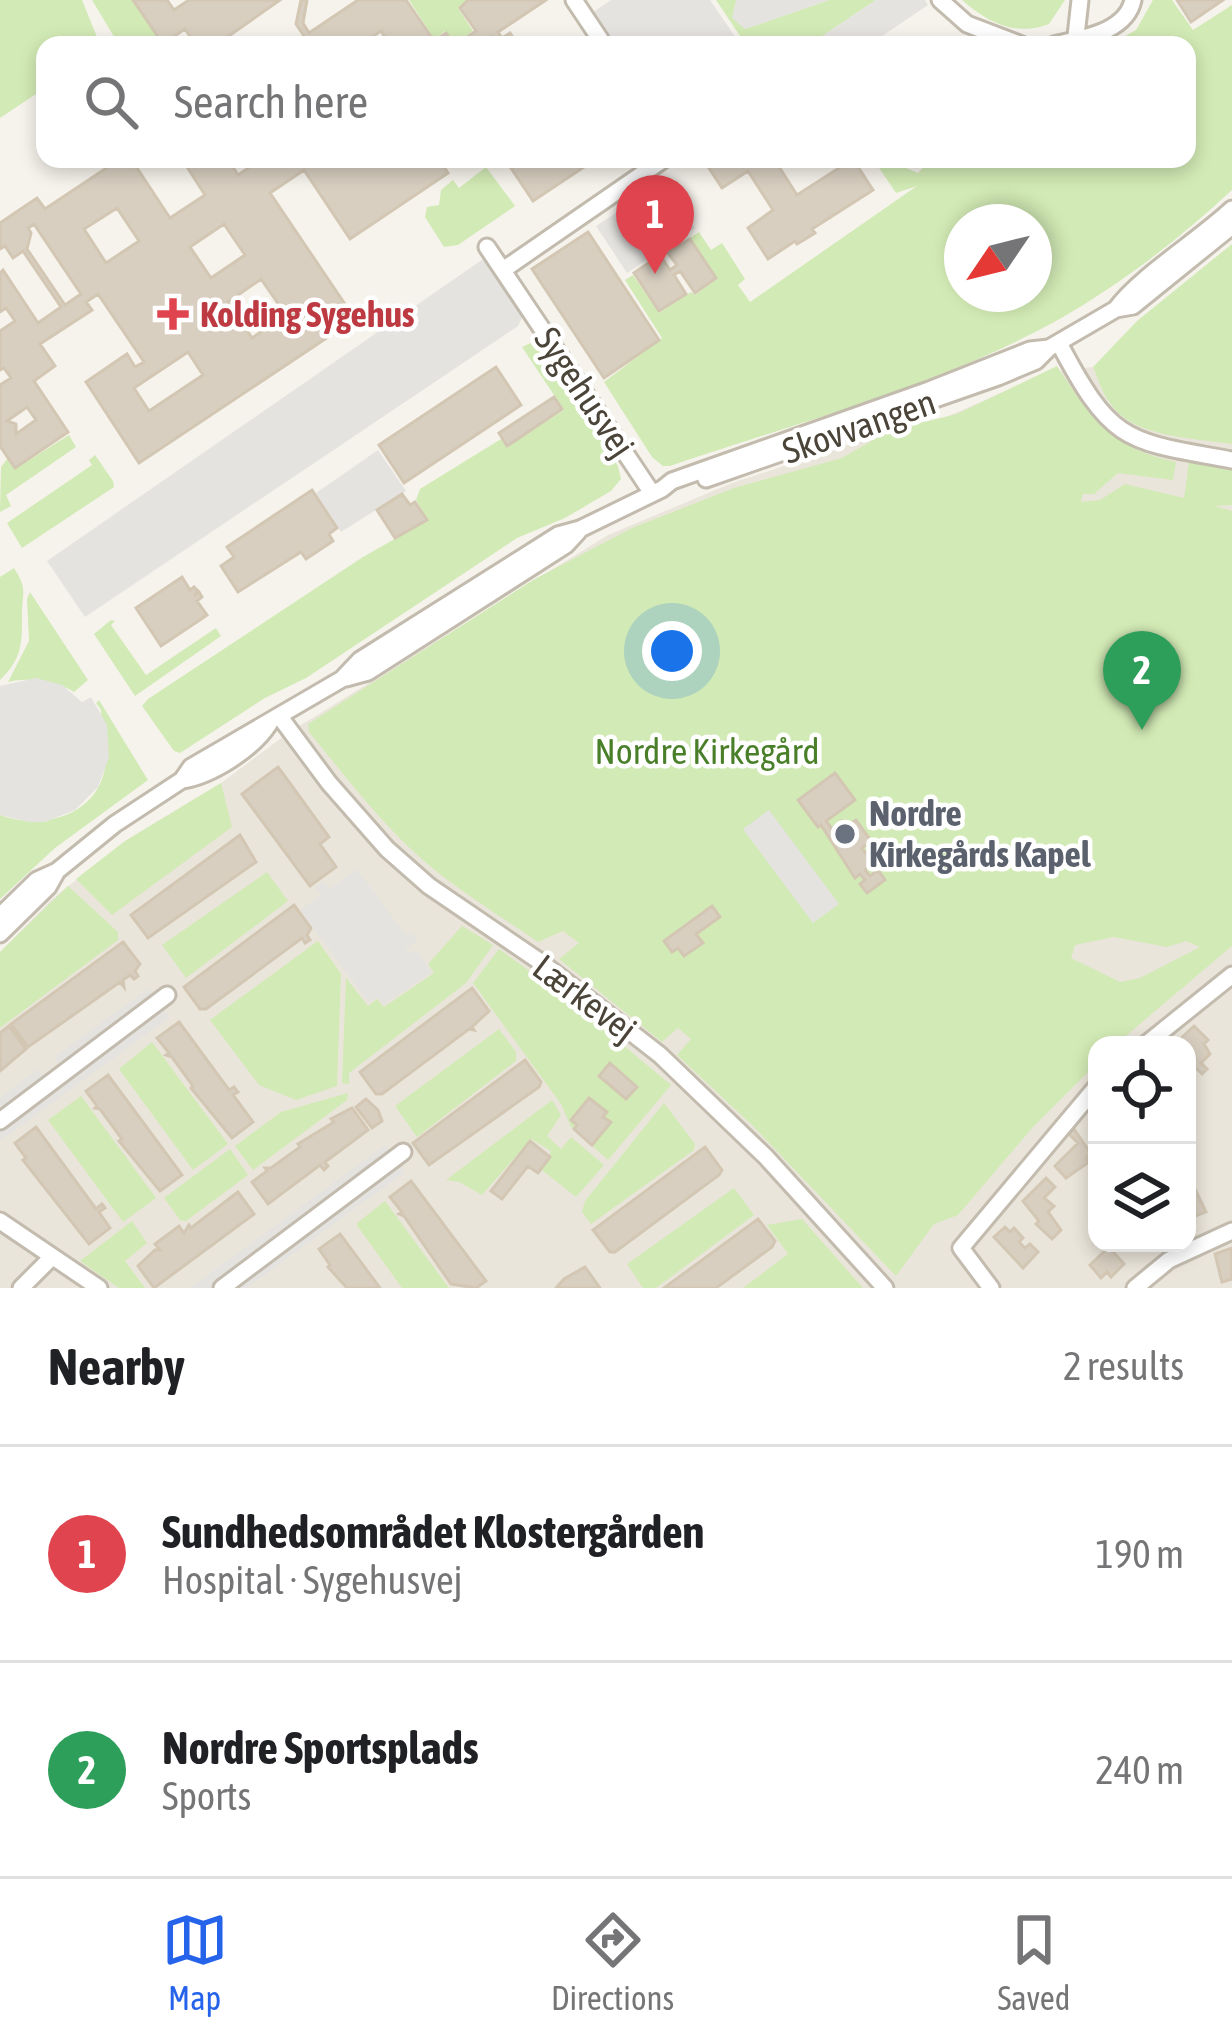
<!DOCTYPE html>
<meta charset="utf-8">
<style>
body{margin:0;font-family:"Asap Condensed",sans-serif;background:#f2f2f2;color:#202124}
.controls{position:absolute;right:36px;bottom:36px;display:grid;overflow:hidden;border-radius:24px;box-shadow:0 6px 18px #0003}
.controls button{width:108px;height:108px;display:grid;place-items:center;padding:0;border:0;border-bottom:3px solid #e0e0e0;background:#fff;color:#202124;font:60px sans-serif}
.compass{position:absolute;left:944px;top:204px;width:108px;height:108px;border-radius:50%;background:#fff;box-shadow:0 6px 18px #0003;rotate:235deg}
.you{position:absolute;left:672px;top:651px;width:42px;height:42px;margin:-30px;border:9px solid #fff;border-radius:50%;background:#1a73e8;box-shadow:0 0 0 18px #1a73e833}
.badge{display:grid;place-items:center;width:78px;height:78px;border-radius:50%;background:#2563eb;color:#fff;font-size:39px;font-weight:700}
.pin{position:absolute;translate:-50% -99px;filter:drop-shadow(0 3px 6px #0008)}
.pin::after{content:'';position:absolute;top:63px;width:42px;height:36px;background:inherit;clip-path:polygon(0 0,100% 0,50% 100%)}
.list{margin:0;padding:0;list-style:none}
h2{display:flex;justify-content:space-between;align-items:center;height:156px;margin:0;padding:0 48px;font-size:51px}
h2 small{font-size:39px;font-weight:400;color:#757577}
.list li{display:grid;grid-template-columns:78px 1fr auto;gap:36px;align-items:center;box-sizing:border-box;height:216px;padding:0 48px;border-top:3px solid #e0e0e0}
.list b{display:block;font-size:45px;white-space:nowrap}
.list p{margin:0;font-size:39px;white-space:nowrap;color:#757577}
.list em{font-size:39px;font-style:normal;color:#757577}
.icon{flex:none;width:66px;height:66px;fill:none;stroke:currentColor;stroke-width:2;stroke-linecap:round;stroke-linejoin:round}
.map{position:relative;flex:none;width:1232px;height:1288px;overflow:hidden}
.search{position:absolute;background:#fff;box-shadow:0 6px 18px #0003;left:36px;right:36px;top:36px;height:132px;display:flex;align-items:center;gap:30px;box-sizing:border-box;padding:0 42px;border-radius:24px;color:#757577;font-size:45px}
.sheet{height:588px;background:#fff}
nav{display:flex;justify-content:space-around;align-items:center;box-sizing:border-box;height:168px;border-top:3px solid #e0e0e0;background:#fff;font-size:33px;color:#757577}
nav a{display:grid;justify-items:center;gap:6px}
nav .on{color:#2563eb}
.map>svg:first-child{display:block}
</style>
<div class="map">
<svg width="1232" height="1288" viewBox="0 0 1232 1288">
<rect width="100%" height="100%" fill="#f6f3ec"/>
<path fill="#eae5da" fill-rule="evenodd" d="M1093 367 1109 403 1124 418 1175 435 1232 444V1288H0V952L51 900 125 841 221 783 288 733 608 535 732 483 875 436 942 419 1048 372ZM1097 1045H1187V1243H1097Z"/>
<path fill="#d2eab5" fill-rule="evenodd" d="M0 0H82L97 37 94 45H45V88L0 118Z
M92 0H132L163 45H119Z
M409 0H467L458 8 473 31 455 43 445 31 434 39Z
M716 0H736L745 29 829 0H876L809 45H746Z
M962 0H1065L1049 24C1015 37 987 22 962 0Z
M1153 0H1172L1193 30 1232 5V190C1178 240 1120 285 1056 321 936 387 799 422 670 466H663L652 457 604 382 662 338 625 280 633 275 659 313 691 292 695 295 717 279 690 238 699 232 711 250 722 243 745 279 738 285 750 302 917 186 896 193 873 159H897L899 165 918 173 931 159H1187V45H1109L1136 30ZM962 222H1034V294H962Z
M486 167 515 206 458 245 444 247 425 217 427 207 439 205 441 190 453 180 459 188Z
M1232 244V444C1194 438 1132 438 1109 402 1102 392 1098 378 1093 367L1137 321Z
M535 341 561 373 565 386 618 466 621 479 611 491 565 518 517 538 306 678 265 698 180 753 174 751 142 706 148 699 363 557 428 520 416 500 420 489 501 439 507 446 564 410 522 347Z
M1057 366C1092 419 1109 447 1176 462L1173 480 1118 473 1094 494H1083L1081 502 1100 500 1125 484 1184 498 1189 462 1232 468V505L1214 506 1232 511V946L1115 1045H1097V1063L1033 1127 958 1215 934 1224 896 1276 752 1125 677 1055 691 1039 678 1028 662 1042 559 959 579 943 563 931 538 942C496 913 452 887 415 853 375 816 343 773 309 732L308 724 533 580 632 528 734 488 842 458 891 430 957 414ZM1114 937 1167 947 1186 941 1200 947 1140 978 1120 982 1071 958 1075 945Z
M69 435 76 447 6 495 11 506 0 512 1 467 7 459 15 469Z
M95 455 113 481 114 487 22 548 7 523 92 465 89 460Z
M14 568C28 590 22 591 22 616 22 644 22 659 0 680V577Z
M30 592 88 680 74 692C56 681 29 677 8 682L29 641 27 599Z
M111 620 115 621 111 625 146 675 216 628 221 636 135 696 94 634Z
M99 700 148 780 55 848 0 899V815C37 829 90 819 103 776 109 758 102 729 101 710L96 703Z
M221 783 232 827 112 915 76 879 125 841Z
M267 872 288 901 186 978 162 945Z
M68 886 118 932V940L0 1028V952Z
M462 926 493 945 466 983 349 1073V1084L342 1083 346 978 368 1006 377 999 384 1007 434 973 428 964Z
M318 941 341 974 337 1086 296 1100 259 1085 210 1020Z
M499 949 563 995 671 1085 608 1160 571 1127 561 1104 473 983Z
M499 1029 516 1052V1061L417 1137 395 1106Z
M152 1042 228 1144 193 1170 119 1069Z
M348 1093 347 1100 253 1170 235 1146 281 1112Z
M81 1096 156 1198 123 1222 48 1120Z
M552 1100 561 1115 547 1136 561 1149 571 1137 604 1165 576 1197 542 1170 551 1151 531 1139 482 1195 459 1182 446 1180Z
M664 1103 695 1144 694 1150 591 1224 582 1212 585 1201Z
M230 1149 248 1175 186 1221 180 1220 164 1198Z
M734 1188 754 1215 656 1288H643L627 1264Z
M385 1201 449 1288H402L356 1224Z
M802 1219 863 1288H743L788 1254 767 1225Z
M132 1221 147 1243 125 1261 145 1288H119L80 1261Z"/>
<path fill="#e5e3e0" d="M611 0H710L741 45H614L592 13Z
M736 0H829L745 29 732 18Z
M876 0H925L928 5 869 45H809Z
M665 181 695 228 627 273 596 226Z
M486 257 525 312 518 326 85 617 47 561Z
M378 450 406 491 341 532 316 493Z
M36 678 62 685 82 702 91 697 107 725 109 757 98 787 75 810 45 822H29L0 815V686Z
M769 810 839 904 813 923 743 829Z
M357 869 406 935 412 932 418 940 404 951 418 952 432 972 383 1005 377 997 369 1003 300 910 321 895 315 887 323 881 330 889Z
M149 988 170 1017 0 1141V1097L38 1069 45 1079 61 1068 54 1057Z
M385 1145 405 1172 247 1288H190Z"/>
<path fill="#d8cfc1" stroke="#d3c7b4" stroke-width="3" fill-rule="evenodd" d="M133 0H167L174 10 189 0H280L216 45H196L185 29 163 44Z
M301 0H307L303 23 309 33 358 0H406L434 41 446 33 454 45H390L381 31 360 45H296L304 36 296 24Z
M468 0H546L498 32 502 38 510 33 516 42 511 45H498L492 36 483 42 480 37 467 45H455L476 31 460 8Z
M1177 0H1223L1191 22Z
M120 159H131L170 218 205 195 182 159H228L238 175 262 159H439L448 173 350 239 304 170 270 193 355 319 139 463 86 382 127 354 135 367 144 362 98 294 86 302 92 310 40 344 55 366 34 381 68 432 15 468 0 446V385L11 378 4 368 0 370V331L15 321 6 308 0 312V273L3 270 38 323 61 307 23 251 13 258 5 246 0 249V223L37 198 45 209ZM117 208 139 241 106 263 84 229ZM34 224 81 294 65 305 27 249 31 233 28 228ZM224 224 245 255 211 278 190 247ZM261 279 286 315 252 338 228 302ZM188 352 203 375 149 411 134 388ZM27 407 36 420 16 434V424L7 421Z
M505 159H596L533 201Z
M703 159H774L797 195 853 159 873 190 812 229 815 233 797 244 795 241 768 259 748 228 773 210 748 171 722 188Z
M588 232 659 340 604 378 532 269Z
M690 239 716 278 695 293 680 271 674 275 686 294 659 311 634 273 660 255 670 270 677 265 668 253Z
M496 367 521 405 404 483 379 445Z
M554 397 562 409 507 446 499 433Z
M312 490 337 528 329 534 333 541 306 559 301 552 238 592 221 566 234 557 227 547Z
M402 494 410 505 415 502 427 520 395 538 377 510Z
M182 577 190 590 194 587 198 591 194 596 199 592 202 597 197 601 207 615 161 646 136 608Z
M278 767 329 837 320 844 336 867 310 886 242 794Z
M835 773 855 800 826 821 832 829 842 821 846 827 856 820 871 841 862 848 874 864 865 870 870 876 878 870 885 880 867 893 860 884 865 880 860 874 855 878 821 825 818 827 798 800Z
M240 835 256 862 148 938 131 915Z
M294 905 311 928 307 935 310 940 305 943 302 938 206 1009H200L184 987Z
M712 906 720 917 696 934 703 943 684 956 678 948 672 952 664 941Z
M123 942 140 964 135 971 138 976 134 979 130 975 123 980 124 987 120 982 28 1047 11 1024Z
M472 988 489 1011 472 1027 474 1030 469 1029 382 1094H376L360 1072Z
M179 1022 229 1090 234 1087 238 1092 233 1095 253 1122 232 1138 191 1088 193 1086 172 1057 166 1055 169 1053 157 1038Z
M9 1026 26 1049 0 1071V1033Z
M1194 1026 1208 1040 1204 1044 1210 1054 1201 1063 1207 1069 1202 1074 1192 1064 1196 1060 1187 1052V1045L1177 1042Z
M525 1060 541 1082 539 1087 429 1165 413 1143Z
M610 1063 637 1087 626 1099 599 1076Z
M108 1075 182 1175 160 1191 119 1141 122 1139 100 1109 95 1108 97 1106 86 1091Z
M589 1098 607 1112 603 1117 611 1122 592 1145 574 1129 577 1125 571 1120Z
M366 1099 378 1110 382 1121 372 1128 356 1107Z
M352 1108 368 1130 325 1162 328 1166 324 1170 320 1165 268 1204 252 1182 267 1171 265 1168H271L300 1147 298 1144 334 1122 331 1119Z
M36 1127 96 1209 102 1204 105 1208 99 1212 110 1228 89 1244 23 1160 26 1158 15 1143Z
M1074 1129 1091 1154 1086 1158 1089 1162 1066 1178 1055 1166 1078 1143 1069 1134Z
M530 1141 550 1157 538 1173 528 1166 502 1199 491 1191Z
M705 1147 722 1170 719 1175 615 1252H610L593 1230Z
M1046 1178 1055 1187 1044 1198 1054 1206 1048 1212 1061 1230 1052 1239 1036 1224 1039 1221 1023 1201Z
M411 1181 486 1281 476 1288 451 1284 404 1216 399 1214 402 1212 390 1197Z
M1195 1189 1206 1212 1187 1219V1191Z
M238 1192 254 1214 154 1288 138 1266 155 1250H160L155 1244 179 1226 184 1233 189 1225 191 1228Z
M758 1219 775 1241 772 1247 716 1288H664Z
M1005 1227 1010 1232 1014 1228 1023 1238 1019 1242 1025 1248 1030 1244 1038 1252 1023 1268 994 1237Z
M340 1234 380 1288H347L328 1267 330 1265 319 1249Z
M1109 1247 1124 1264 1111 1277 1107 1272 1101 1278 1090 1265Z
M1232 1248V1279L1222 1282 1215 1254Z
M585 1267 600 1288H556L564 1279Z"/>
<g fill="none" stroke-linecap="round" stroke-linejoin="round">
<g stroke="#c2bbae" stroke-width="21">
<path id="minor" d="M574 0 604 45
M940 0 967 24 1022 45
M1076 36 1080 0
M1054 45C1081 38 1126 33 1133 0
M487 247 652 493
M503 270 664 159
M1116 309C1139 277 1199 240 1232 209
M1059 343C1112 444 1126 441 1232 460
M706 479 998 377 1036 361 1049 348
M346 678 368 672 566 545 578 532
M280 717 329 783 387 849 429 886 542 963 660 1055 766 1157 885 1288
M182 780C211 776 253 749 269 724
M0 916 37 880 57 871 115 824 182 780 191 767 342 679 360 660 558 535 580 529 662 489 672 481 929 390 1030 350 1049 348 1116 309 1133 306 1232 226
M0 934 48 887 57 871
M1145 1045 1232 975
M0 1121 167 995
M0 1221 99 1288
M21 1288 52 1257
M222 1288 403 1152
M991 1288 961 1248 1097 1086
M1135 1288 1169 1260 1232 1231"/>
</g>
<use href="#minor" stroke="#fff" stroke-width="15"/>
</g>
<path fill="#e0444e" stroke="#fff" stroke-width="4.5" d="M167 296h12v12h12v12h-12v12h-12v-12h-12v-12h12z"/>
<circle fill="#6b7280" stroke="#fff" stroke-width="4.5" cx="845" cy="834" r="12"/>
<g text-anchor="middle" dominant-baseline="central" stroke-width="9" stroke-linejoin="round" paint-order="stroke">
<g font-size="36" font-weight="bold" fill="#be3a42" stroke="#fff" text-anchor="start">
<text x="200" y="314">Kolding Sygehus</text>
</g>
<g font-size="36" fill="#4b4439" stroke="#fff">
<text transform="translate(585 392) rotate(56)">Sygehusvej</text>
<text transform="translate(859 426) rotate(-19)">Skovvangen</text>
<text transform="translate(585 998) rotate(37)">Lærkevej</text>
</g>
<g font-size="36" fill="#4a7f2a" stroke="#fff">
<text x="707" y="751">Nordre Kirkegård</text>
</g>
<g font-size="36" font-weight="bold" fill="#5b616d" stroke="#fff" text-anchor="start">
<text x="869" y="813">Nordre<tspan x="869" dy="41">Kirkegårds Kapel</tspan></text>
</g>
</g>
</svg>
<div class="controls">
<button><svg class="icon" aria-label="locate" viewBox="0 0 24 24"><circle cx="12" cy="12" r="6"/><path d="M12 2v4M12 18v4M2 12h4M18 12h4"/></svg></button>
<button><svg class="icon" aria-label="layers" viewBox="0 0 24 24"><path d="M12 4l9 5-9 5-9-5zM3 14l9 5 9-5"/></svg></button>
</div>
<svg class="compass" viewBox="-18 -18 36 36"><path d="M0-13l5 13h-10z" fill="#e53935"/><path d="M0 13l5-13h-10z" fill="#757577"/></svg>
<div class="you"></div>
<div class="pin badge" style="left:655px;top:274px;background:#e0444e">1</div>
<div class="pin badge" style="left:1142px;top:730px;background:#2e9e5b">2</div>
<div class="search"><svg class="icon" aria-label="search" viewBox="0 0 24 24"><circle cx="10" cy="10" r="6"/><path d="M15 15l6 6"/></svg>Search here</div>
</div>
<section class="sheet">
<h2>Nearby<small>2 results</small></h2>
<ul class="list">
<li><span class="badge" style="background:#e0444e">1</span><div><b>Sundhedsområdet Klostergården</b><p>Hospital · Sygehusvej</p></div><em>190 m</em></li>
<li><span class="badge" style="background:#2e9e5b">2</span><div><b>Nordre Sportsplads</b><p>Sports</p></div><em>240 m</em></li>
</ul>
</section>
<nav>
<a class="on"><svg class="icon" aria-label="map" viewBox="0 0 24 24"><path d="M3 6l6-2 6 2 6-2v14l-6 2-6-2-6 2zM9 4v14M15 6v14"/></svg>Map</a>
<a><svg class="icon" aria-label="directions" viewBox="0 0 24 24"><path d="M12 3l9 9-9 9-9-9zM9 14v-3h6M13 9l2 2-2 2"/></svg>Directions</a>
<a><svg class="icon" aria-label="saved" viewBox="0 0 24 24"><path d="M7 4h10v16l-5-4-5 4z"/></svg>Saved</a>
</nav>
